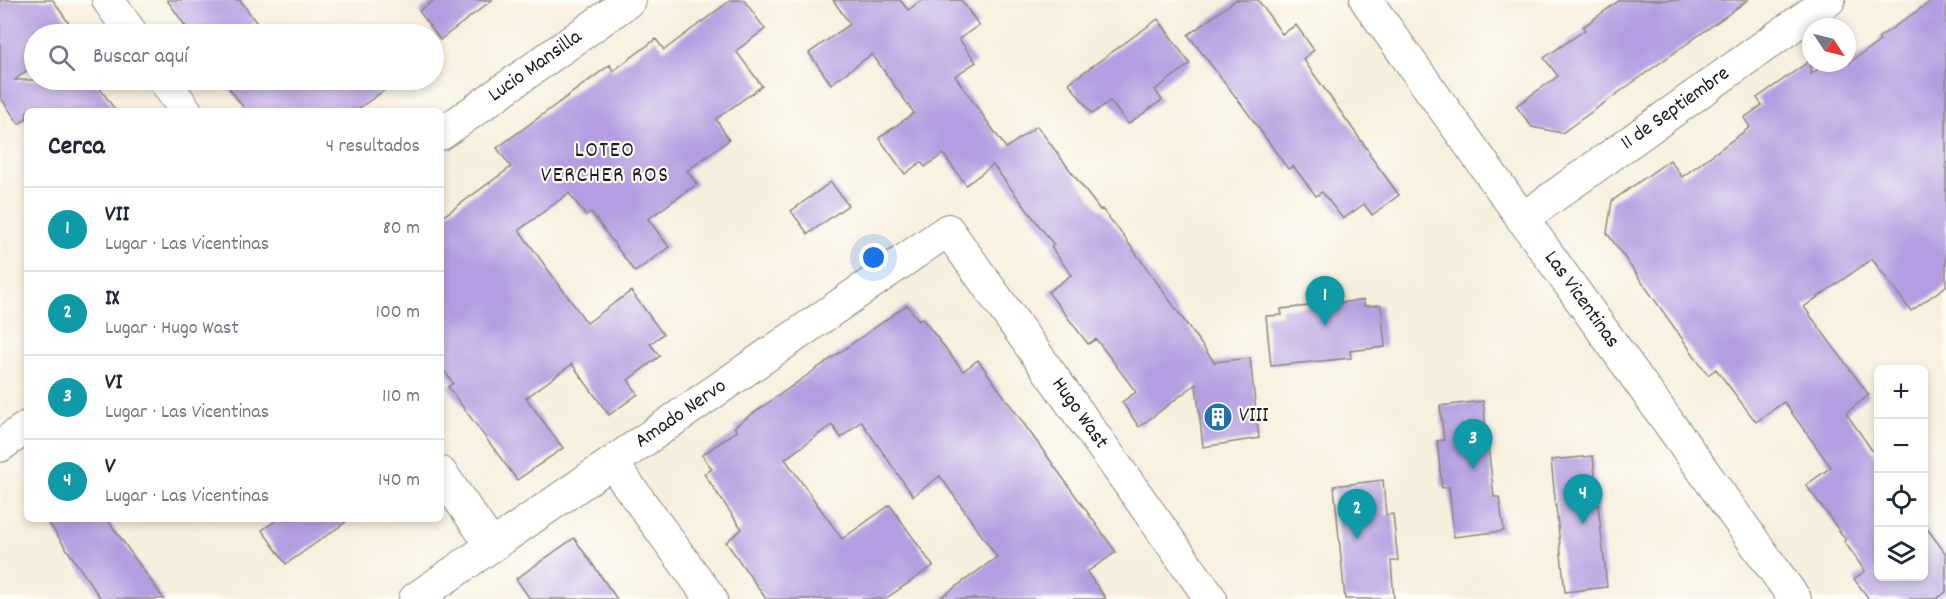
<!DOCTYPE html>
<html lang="es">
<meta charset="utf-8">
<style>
body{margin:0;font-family:Dekko,sans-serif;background:#f2f2f3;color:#1f2937}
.controls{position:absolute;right:18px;bottom:18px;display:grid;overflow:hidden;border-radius:9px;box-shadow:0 3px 9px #0003}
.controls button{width:54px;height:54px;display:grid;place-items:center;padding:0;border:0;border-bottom:2px solid #e0e1e3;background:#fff;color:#1f2937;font:30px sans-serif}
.compass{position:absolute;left:1802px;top:18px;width:54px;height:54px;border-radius:50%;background:#fff;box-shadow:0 3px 9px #0003;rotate:125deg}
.you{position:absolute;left:874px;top:258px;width:21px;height:21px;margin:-15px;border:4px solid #fff;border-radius:50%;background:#1a73e8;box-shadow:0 0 0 9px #1a73e833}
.badge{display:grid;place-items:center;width:39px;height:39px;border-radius:50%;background:#ea580c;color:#fff;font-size:20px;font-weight:700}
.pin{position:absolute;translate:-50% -50px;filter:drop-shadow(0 2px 3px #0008)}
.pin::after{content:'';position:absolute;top:32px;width:21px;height:18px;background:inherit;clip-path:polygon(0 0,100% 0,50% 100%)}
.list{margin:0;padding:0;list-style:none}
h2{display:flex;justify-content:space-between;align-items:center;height:78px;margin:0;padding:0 24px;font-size:26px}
h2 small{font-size:20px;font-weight:400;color:#747a83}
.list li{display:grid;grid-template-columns:39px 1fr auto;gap:18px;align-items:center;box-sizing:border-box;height:84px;padding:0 24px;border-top:2px solid #e0e1e3}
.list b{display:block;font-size:22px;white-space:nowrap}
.list p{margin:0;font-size:20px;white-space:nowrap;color:#747a83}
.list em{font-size:20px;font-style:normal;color:#747a83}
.icon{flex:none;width:33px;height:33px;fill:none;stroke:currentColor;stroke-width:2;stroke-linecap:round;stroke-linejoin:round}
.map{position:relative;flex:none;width:1946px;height:599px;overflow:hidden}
.search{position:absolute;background:#fff;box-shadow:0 3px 9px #0003;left:24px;top:24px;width:420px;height:66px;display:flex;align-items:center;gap:15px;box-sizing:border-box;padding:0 21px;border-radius:33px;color:#747a83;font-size:22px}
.panel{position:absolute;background:#fff;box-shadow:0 3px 9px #0003;left:24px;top:108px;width:420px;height:414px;border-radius:9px}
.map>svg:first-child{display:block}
</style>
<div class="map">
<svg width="1946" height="599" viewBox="0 0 1946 599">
<rect width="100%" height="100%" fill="#fdfcf7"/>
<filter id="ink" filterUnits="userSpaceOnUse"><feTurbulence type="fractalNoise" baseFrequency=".0167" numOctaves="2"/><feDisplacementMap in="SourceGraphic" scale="12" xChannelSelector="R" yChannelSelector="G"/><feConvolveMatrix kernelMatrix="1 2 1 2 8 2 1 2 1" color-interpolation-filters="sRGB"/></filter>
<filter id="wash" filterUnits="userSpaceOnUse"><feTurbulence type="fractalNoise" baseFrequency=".008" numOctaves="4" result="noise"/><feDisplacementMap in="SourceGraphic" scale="24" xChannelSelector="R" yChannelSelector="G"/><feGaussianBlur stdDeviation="1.35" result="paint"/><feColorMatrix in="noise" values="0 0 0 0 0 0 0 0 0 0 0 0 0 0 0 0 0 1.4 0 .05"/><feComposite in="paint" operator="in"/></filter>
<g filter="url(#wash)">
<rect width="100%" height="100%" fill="#f7efdd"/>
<g id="blocks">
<path fill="#b49de0" d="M0 0H53L76 34H34V65L15 80H94L116 111H27V118L19 124 0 97Z
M167 0H240L256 22 239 34H191Z
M435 0H492L440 40 419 11Z
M731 0H744L765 29 736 51 762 86 716 119 729 140 687 171 697 184 648 219 669 247 635 272 591 212 586 216 569 193 519 230 587 323 631 291 663 334 650 344 660 356 628 380 638 394 609 415 572 364 526 398 563 448 517 480 448 387 453 383 441 366V218L511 167 497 148 610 65 613 71 656 39 664 50Z
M833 0H900L908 10 922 0H961L979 25 959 39 976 62 955 76 1006 148 1037 126 1100 210 1102 209 1122 234 1214 362 1250 358 1259 438 1203 447 1196 384 1139 427 1122 402 1136 392 1096 339 1088 344 1048 292 1071 275 1051 247 1054 245 993 165 966 185 943 154 925 167 921 162 905 174 879 138 914 113 872 54 831 84 809 53 850 24Z
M1236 0H1258L1282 34 1296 25 1314 50 1303 59 1370 153 1369 154 1399 195 1372 215 1364 204 1343 219 1322 192 1316 196 1293 166 1288 169 1242 105 1188 35Z
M1620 0H1748L1562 133 1532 127 1516 106 1558 76 1544 58 1585 30 1583 27Z
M1933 0H1946V286L1911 311 1872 259 1804 307 1869 395 1846 413 1878 459V576H1923V523L1946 554V592L1936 599H1869L1854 579 1865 571 1844 541 1846 540 1806 485 1831 467 1784 402 1756 422 1716 369 1708 375 1607 233 1612 201 1670 160 1682 177 1750 127 1744 118 1762 105 1757 98 1811 60V74L1827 63H1849L1880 41 1878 38Z
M1158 19 1190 64 1155 90 1162 100 1128 124 1110 101 1092 114 1069 83Z
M223 80H399L355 111H246Z
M831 182 848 205 808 234 791 211Z
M1364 300V306L1381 305 1385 347 1350 351 1351 358 1271 366 1266 316 1282 315 1281 309Z
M907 305 919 321 922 318 963 371 978 360 1116 552 1087 572 1106 599H939L997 557 940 476 913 496 861 421 841 438 832 425 785 459 842 539 890 505 933 566 885 599H766L726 542 742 529 704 474 712 469 702 455 737 431 734 427Z
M1483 401 1494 497H1499L1504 531 1454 537 1449 487 1442 488 1437 441 1444 440 1440 406Z
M1593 456 1607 587 1565 592 1551 460Z
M1383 480 1386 515 1393 514 1398 561H1391L1394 599H1345L1334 486Z
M46 519H107L164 599H101Z
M278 519H350L286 564 262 530Z
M574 538 617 599H530L516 579Z"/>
</g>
</g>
<g filter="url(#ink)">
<use href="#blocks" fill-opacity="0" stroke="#8a867c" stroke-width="1.5"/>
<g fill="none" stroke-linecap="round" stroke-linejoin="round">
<g stroke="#8a867c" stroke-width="34">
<g id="street">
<path d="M108 0 132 34"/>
<path id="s1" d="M1366 0 1795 599"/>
<path d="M164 80 186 111"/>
<path id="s2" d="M441 134 630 0"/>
<path id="s3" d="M1522 219 1829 0"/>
<path d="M0 446 27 427"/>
<path d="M612 463 711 599"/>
<path d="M441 473 492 546"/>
<path id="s4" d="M415 599 948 230 1211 599"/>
</g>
</g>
<use href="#street" stroke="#fff" stroke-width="32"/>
</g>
</g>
<defs>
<g id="building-disc" transform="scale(1.5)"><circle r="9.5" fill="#1f6fb2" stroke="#fdfcf7"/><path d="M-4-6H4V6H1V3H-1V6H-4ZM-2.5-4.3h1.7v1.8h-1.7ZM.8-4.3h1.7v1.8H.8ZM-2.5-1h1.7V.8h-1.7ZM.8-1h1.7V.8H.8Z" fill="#fff"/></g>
</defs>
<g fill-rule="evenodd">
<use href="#building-disc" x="1218" y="417"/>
</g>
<g text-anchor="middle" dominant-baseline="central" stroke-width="4.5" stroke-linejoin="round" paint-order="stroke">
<g font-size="21" fill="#1c1c1c" stroke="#fdfcf7">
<text stroke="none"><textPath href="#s2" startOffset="116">Lucio Mansilla</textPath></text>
<text stroke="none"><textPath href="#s3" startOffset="189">11 de Septiembre</textPath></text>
<text stroke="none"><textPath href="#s1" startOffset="369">Las Vicentinas</textPath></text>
<text stroke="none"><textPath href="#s4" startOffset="324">Amado Nervo</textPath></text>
<text stroke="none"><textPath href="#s4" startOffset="874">Hugo Wast</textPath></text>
</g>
<g font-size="21" fill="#1c1c1c" stroke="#fdfcf7" text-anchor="start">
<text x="1239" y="417">VIII</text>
</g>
<g font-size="22" letter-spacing="1.5" fill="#1c1c1c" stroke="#fdfcf7">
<text x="605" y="151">LOTEO<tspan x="605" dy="25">VERCHER ROS</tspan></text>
</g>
</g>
</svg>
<div class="controls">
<button>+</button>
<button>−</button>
<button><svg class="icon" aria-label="locate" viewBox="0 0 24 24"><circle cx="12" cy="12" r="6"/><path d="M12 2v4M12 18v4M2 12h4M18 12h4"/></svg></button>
<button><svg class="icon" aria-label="layers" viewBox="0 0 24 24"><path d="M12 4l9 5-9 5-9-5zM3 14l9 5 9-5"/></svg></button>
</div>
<svg class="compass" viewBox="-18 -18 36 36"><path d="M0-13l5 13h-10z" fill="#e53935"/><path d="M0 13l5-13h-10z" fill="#747a83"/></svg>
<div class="you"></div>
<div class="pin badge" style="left:1325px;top:326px;background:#0f9aa8">1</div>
<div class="pin badge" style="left:1357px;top:539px;background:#0f9aa8">2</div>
<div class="pin badge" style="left:1473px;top:469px;background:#0f9aa8">3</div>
<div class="pin badge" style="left:1583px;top:524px;background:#0f9aa8">4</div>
<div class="search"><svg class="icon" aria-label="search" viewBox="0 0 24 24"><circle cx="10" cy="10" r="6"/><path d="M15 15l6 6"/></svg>Buscar aquí</div>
<section class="panel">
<h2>Cerca<small>4 resultados</small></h2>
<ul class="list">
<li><span class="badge" style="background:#0f9aa8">1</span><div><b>VII</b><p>Lugar · Las Vicentinas</p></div><em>80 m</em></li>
<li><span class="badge" style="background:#0f9aa8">2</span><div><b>IX</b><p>Lugar · Hugo Wast</p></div><em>100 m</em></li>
<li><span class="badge" style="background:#0f9aa8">3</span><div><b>VI</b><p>Lugar · Las Vicentinas</p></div><em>110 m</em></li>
<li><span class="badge" style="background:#0f9aa8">4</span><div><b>V</b><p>Lugar · Las Vicentinas</p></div><em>140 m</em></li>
</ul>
</section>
</div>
